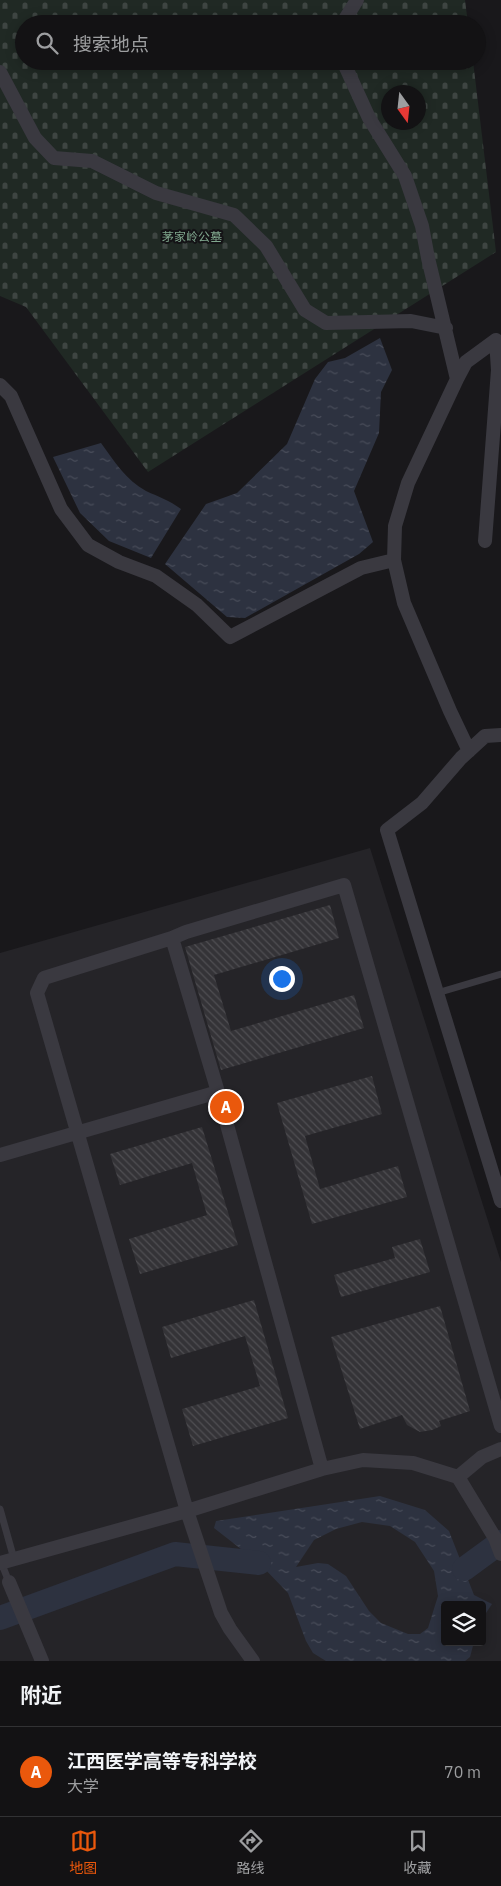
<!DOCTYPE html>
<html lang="zh">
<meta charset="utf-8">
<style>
body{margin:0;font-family:"IBM Plex Sans","Noto Sans SC",sans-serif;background:#202022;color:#f1f3f6}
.controls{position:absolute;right:15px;bottom:15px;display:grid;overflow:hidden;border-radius:5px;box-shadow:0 2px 12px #0003}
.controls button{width:45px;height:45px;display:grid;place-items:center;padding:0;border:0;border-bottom:1px solid #323234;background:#131214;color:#f1f3f6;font:25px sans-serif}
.compass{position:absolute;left:381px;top:85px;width:45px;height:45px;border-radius:50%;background:#131214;box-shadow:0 2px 12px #0003;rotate:165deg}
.you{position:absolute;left:281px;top:978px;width:18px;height:18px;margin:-12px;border:4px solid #fff;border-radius:50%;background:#1a73e8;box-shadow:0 0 0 8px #1a73e833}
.badge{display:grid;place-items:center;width:32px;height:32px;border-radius:50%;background:#ea580c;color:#fff;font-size:16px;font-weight:700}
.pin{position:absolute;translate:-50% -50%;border:2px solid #fff;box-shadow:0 1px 5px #0006}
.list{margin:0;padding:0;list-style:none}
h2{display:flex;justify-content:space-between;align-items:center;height:65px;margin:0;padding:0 20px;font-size:21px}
h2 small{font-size:16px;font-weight:400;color:#9d9ea0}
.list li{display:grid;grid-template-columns:32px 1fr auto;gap:15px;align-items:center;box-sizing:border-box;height:90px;padding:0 20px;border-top:1px solid #323234}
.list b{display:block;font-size:19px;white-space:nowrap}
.list p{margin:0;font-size:16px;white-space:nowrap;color:#9d9ea0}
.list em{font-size:16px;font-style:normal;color:#9d9ea0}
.icon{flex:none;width:28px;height:28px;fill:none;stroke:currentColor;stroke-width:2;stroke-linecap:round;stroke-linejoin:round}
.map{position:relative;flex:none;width:501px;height:1661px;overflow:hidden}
.search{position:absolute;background:#131214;box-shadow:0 2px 12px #0003;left:15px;right:15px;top:15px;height:55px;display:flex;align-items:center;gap:12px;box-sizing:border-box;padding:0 18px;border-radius:28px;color:#9d9ea0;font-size:19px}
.sheet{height:155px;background:#131214}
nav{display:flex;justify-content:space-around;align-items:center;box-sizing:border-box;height:70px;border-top:1px solid #323234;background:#131214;font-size:14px;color:#9d9ea0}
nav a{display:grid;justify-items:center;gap:2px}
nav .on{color:#ea580c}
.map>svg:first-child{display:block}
</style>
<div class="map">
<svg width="501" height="1661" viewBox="0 0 501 1661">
<defs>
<pattern id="cemetery-stones" width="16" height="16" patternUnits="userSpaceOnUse" patternTransform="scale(1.25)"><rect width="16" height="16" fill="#202924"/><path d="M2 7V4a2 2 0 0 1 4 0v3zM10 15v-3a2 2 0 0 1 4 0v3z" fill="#3e4542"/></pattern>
<pattern id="water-ripples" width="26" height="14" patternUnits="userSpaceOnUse" patternTransform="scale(1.25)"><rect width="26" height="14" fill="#2d3240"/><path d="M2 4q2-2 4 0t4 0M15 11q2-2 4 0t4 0" fill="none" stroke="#494d5a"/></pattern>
<pattern id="building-back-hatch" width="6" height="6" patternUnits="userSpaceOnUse" patternTransform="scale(1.25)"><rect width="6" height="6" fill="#343337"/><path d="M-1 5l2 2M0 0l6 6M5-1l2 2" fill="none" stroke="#4f4e52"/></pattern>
</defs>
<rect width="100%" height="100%" fill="#19181b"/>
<path fill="#252428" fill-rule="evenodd" d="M370 848 501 1262V1661H0V953ZM445 1605H482V1642H445Z"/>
<path fill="url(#cemetery-stones)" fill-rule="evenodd" d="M0 0H465L468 24H24V61H473L496 252 148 472 26 307 0 296ZM388 92H418V122H388Z"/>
<path fill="url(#water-ripples)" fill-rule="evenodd" d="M380 338 392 370 381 392 379 433 354 491 373 542 359 554 245 618 227 617 165 564 206 504 237 493 287 444 315 379 328 362 345 358Z
M101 443C114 461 126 480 146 491 159 497 169 500 181 509L151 558 109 541 80 513 53 457Z
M380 1496 425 1510 449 1531 474 1595 492 1604 482 1619V1605H445V1642H474L470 1657 465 1661H326L313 1653 306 1641 288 1593 259 1563 214 1528 216 1521ZM362 1522 390 1526 415 1542 434 1571 438 1596 428 1628 420 1634H408L381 1623 369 1611 346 1576 328 1564 318 1563 296 1567 314 1540 336 1529Z"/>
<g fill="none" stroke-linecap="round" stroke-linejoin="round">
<path stroke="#2d3240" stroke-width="24" d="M464 1569 501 1542
M0 1618 175 1554 259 1563"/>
</g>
<path fill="url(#building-back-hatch)" d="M330 905 339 938 214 975 231 1031 354 995 364 1028 221 1070 185 947Z
M372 1076 382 1114 305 1136 320 1189 398 1166 407 1197 312 1224 277 1103Z
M202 1127 238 1245 140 1274 129 1239 207 1215 192 1163 120 1185 110 1154Z
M420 1239 430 1272 341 1297 334 1275 395 1258 392 1247Z
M254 1300 288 1418 193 1446 182 1409 260 1386 245 1336 171 1358 162 1327Z
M440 1306 470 1411 439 1421 441 1426 432 1430 420 1432 407 1425 402 1415 360 1429 331 1337Z"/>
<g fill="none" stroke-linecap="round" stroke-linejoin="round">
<path stroke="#3a3940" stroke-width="7" d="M437 993 501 974
M0 1509 14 1559
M1 1562 9 1582"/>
<path stroke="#3a3940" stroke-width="14" d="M342 24 357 0
M343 61 369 118 405 176 422 226 428 258 457 379 408 483 395 526 394 560 404 603 450 711 469 751
M0 72 35 138 54 158 92 161 156 193 234 215 266 246 305 310 326 323 411 321 446 328
M457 379 466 362 496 340 498 370 485 541
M0 385 11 396 61 509 88 545 119 562 156 576 197 605 230 637 361 568 394 560
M501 735 485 736 461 758 422 803 387 830 501 1201
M172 938 218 1092 322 1469
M0 1155 218 1092
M458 1477 482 1457 501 1449
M0 1563 187 1511 322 1469 363 1460 413 1463 458 1477 495 1538 501 1554
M9 1582 42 1661
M253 1661 230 1629 221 1613 187 1511 37 993 44 978 172 938 186 932 344 885 501 1426"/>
</g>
<g text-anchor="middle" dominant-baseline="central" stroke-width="4" stroke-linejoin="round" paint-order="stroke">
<g font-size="12" fill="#80a78e" stroke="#141316">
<text x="192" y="236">茅家岭公墓</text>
</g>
</g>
</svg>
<div class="controls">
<button><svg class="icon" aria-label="layers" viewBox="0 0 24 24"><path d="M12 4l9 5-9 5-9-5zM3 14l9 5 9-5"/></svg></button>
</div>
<svg class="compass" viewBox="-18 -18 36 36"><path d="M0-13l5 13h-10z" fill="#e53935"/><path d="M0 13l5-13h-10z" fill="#9d9ea0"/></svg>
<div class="you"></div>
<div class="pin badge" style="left:226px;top:1107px">A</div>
<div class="search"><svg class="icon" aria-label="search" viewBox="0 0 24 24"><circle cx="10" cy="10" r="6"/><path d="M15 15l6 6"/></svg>搜索地点</div>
</div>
<section class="sheet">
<h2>附近<small></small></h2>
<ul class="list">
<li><span class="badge">A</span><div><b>江西医学高等专科学校</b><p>大学</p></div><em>70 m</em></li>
</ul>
</section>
<nav>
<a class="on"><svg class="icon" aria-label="map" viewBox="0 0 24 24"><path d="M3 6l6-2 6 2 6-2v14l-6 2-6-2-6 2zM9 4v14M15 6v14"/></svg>地图</a>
<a><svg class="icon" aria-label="directions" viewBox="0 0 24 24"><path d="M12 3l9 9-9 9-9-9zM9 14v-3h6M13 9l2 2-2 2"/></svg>路线</a>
<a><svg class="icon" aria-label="saved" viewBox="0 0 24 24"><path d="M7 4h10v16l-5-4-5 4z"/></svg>收藏</a>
</nav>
